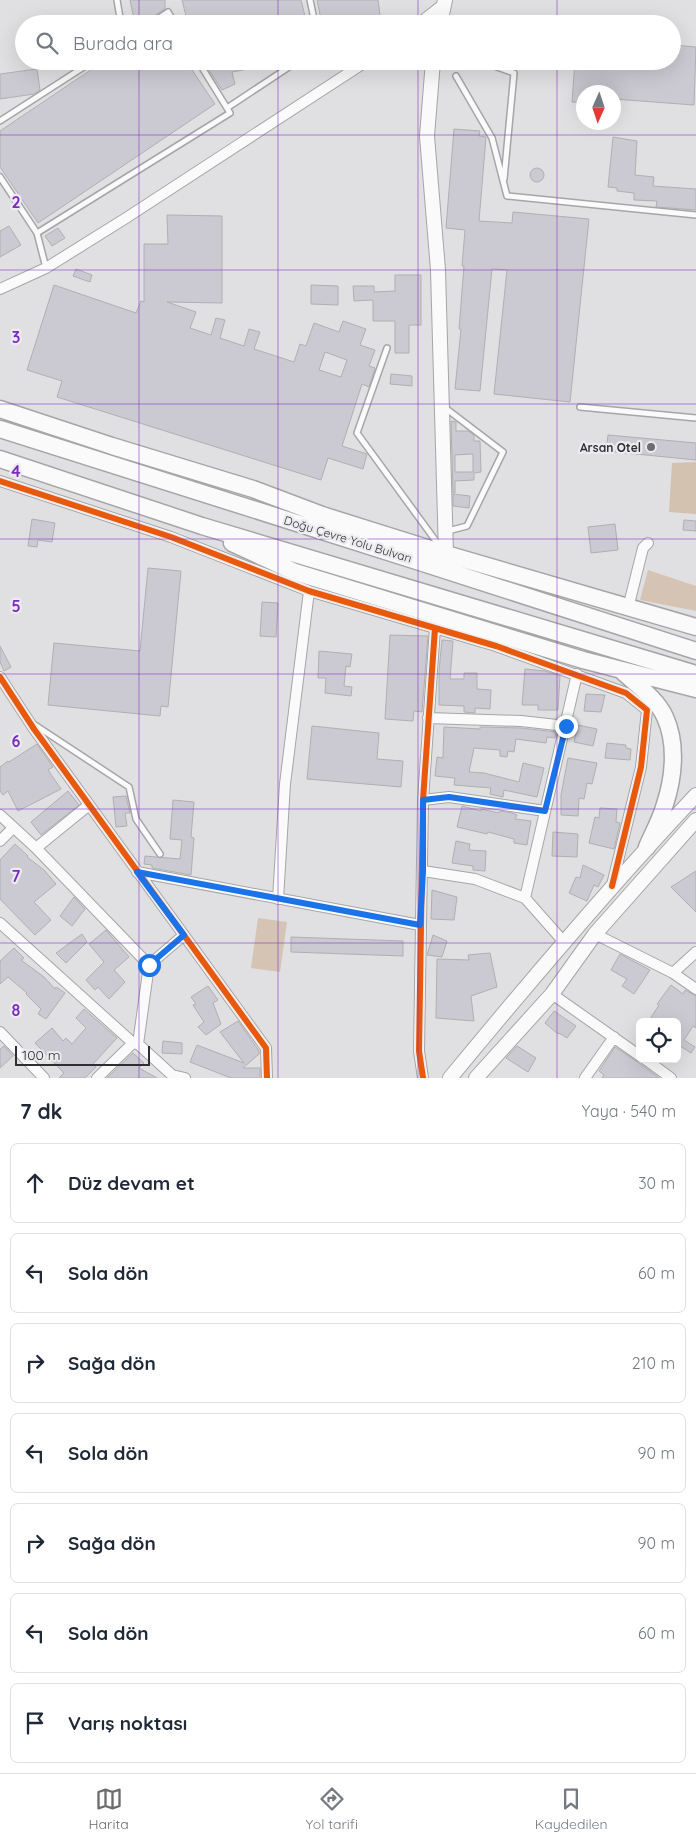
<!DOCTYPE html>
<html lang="tr">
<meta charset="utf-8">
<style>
body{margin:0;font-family:Quicksand,sans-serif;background:#f6f6f7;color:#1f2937}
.controls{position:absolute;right:15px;bottom:15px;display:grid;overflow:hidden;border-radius:8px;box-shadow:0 5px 20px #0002}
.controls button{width:45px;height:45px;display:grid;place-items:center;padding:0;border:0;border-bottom:1px solid #e0e1e3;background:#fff;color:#1f2937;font:25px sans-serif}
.compass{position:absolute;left:576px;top:85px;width:45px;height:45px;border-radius:50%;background:#fff;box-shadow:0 5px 20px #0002;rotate:183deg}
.scale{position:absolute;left:15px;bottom:12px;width:135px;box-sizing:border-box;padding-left:5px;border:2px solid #2f2e30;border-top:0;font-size:14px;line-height:18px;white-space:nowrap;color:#2f2e30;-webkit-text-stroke:4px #ecebef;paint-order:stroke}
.stop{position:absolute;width:15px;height:15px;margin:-11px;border:4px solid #1a73e8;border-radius:50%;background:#fff}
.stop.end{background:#1a73e8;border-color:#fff;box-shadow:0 1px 5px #0008}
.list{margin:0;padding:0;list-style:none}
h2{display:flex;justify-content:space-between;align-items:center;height:65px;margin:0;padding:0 20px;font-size:21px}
h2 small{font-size:16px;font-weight:400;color:#747a83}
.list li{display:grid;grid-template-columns:32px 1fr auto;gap:15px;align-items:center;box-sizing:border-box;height:80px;margin:0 10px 10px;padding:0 10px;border:1px solid #e0e1e3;border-radius:8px}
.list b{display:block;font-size:19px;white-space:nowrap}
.list em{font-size:16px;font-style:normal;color:#747a83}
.icon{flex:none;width:28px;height:28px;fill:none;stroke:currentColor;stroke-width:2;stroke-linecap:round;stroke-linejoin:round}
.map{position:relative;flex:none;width:696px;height:1078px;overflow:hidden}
.search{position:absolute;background:#fff;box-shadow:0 5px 20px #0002;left:15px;right:15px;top:15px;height:55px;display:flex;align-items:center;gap:12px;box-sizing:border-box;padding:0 18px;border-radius:28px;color:#747a83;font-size:19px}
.sheet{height:695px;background:#fff}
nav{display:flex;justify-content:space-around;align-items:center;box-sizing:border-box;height:70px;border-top:1px solid #e0e1e3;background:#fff;font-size:14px;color:#747a83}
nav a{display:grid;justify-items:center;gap:2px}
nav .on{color:#6d6c6e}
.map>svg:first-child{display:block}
</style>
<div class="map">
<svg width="696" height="1078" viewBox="0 0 696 1078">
<rect width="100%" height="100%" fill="#e0dfe1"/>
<path fill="#d5c4b4" d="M648 570 696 586V611L640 600Z
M258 918 287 922 280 972 251 968Z"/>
<path fill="#d3c2b0" d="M696 462V514L669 512 672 463Z"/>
<path fill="#cbc9d1" stroke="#b0b0b1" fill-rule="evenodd" d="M130 0H165V9L148 20 146 24H135Z
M182 0H301L307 24H188Z
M317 0H378L380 15 370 24H322Z
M672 45 696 47 694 105 614 99V92H584V103L572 102 575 61H672Z
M104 61H186L215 104 38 223 0 167V131Z
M203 61H269V65L232 72 235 84 222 90Z
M37 69 40 90 34 94 0 99V74Z
M454 129 480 131 479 136 486 137 479 221 512 223 513 212 589 219 570 402 494 394 507 270 492 269 480 391 455 389 461 329H459L464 266H462L465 230 446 228Z
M613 137 637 141 635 175 654 177 653 186 696 189V210L656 207 657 201 634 200V193L617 191V188L608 187Z
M530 175a7 7 0 1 1 14 0a7 7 0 1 1-14 0Z
M167 215 222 216V303L167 302 196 312 190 328 211 335 216 318 225 320 220 338 244 346 249 329 260 332 254 349 294 362 300 344 306 346 314 323 339 332 343 321 366 329 360 345 375 350 369 366 375 368 369 387 362 384 342 446 367 454 363 469 328 458 321 480 57 397 62 381 27 370 54 285 136 313 141 301 144 302V244H168ZM325 352 347 360 341 377 319 370Z
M9 226 21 245 0 257V231Z
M58 228 65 238 52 246 45 236Z
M76 269 92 275 90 282 73 276Z
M395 275H421V325H409V353H395V321H373V300L354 301 353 286H374V292L395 291Z
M311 285 338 286V305L311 304Z
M391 374 412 376V386L390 384Z
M451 421 456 422V431H468L474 435V441H480L481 472 474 473V480L455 481V493H453ZM473 454V472H455V455Z
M608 435 696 443V460L606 451Z
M453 494 470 496 469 508 453 506Z
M32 519 55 523 52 542 38 540 37 547 28 546Z
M684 520 696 521V531L683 530Z
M615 524 618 550 591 553 588 527Z
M148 568 181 571 168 707 161 706 160 716 48 705 54 643 140 651Z
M262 602 278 603 276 637 260 636Z
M390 635 428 636 422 712 414 711 413 721 385 719Z
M442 640 453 641 450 679H464V673H477V689L491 690 490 709 475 708V713L464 712V706L439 705V671Z
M0 646 11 667 4 671 0 662Z
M319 651 352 654 350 667 346 666 344 686 352 687 351 696 325 693 326 678H318Z
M525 669 545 671 560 676 558 710H538V705H522Z
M586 694 605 695 601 712 584 711Z
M578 725 597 729 593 746 574 742Z
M312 726 379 733 377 759 403 761 401 787 307 779Z
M444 727 480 729V727L521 728 556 732 555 738 547 737 546 743 516 739 514 752 508 751 507 757 500 756V750L474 748 469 772 484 773 519 782 523 763 544 768 537 797 504 790 503 797 490 794 491 788 454 785 455 778 435 776 437 757 443 758Z
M607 743 626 745V748L631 749 630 760 605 758Z
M37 744 53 767 48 770 61 789 18 811 8 791 3 795 0 791V767L8 761 9 762Z
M568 758 597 763 592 784 587 783 584 799 579 798 578 816 561 815V795Z
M68 791 79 805 41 835 31 822Z
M126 796 130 813H125L127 826 116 827 113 797Z
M173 800 194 802 191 837 194 838 191 875 152 868V865L144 864 145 856 180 859 182 840 170 839Z
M462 806 481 811V809L499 813 500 811 512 813 517 815 515 819 531 821 527 845 514 843V839L488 832 487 834 457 827Z
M600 808 617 809 616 822 620 823 614 849 589 843 595 817 599 818Z
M553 832 578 834 577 857 552 856Z
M456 841 470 844 469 850 486 851 485 871 473 870V866L452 863Z
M15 844 28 856 27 857 44 870 56 884 34 902 51 920 35 935 0 899V860Z
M583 865 604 875 598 887 594 885 587 901 569 893 576 877 580 878Z
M696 871V912L671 887Z
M432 890 457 897 454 920 431 919Z
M74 897 85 909 72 926 60 916Z
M106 930 129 957 114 970 125 982 109 999 98 987 95 990 86 980 104 962 89 944Z
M82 934 87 942 66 963 56 953Z
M433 935 447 941 442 957 427 955Z
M291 937 403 941V956L291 952Z
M14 948 24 958 21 960 44 977 55 989 56 987 65 993 46 1019 38 1014 41 1009 26 994 27 993 8 977 0 984V961Z
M490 953 497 987 471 996 474 1021 436 1018 437 959 469 960 468 955Z
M620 954 650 970 634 994 622 986 627 979 611 970Z
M671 985 683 994 685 990 696 996V1028L693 1026 684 1040 695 1047 691 1053 680 1046 677 1050V1022H648L659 1005 657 1004Z
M208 986 218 1000 213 1003 221 1024 206 1035 198 1027 204 1022 193 1005 196 1004 191 997Z
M84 1009 117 1038 93 1064 96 1067 85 1078H59L64 1073 35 1043 52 1028 63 1041 66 1038 72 1044 86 1028 76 1018Z
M554 1011 576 1026 567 1038 559 1033 558 1034 545 1023Z
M238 1021 259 1051V1054L243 1068H260V1078H231L190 1062 197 1045 244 1063 220 1032Z
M163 1041 182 1043V1054L162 1053Z
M4 1046 13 1056 0 1068V1049Z
M517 1046 536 1058 528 1072 506 1058Z
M615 1047 639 1063 659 1078H602L604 1075 599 1071Z
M133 1053 144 1063 139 1068 157 1078H107Z"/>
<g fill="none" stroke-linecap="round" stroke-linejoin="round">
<g stroke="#a6a5a7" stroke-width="8">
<path id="service" d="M117 0 121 24
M310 0 315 24
M150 24 168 12 175 24
M480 61 514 73 504 179
M456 76 492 138 507 196 696 215
M227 108 298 61
M0 121 93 61
M0 177 37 233 46 268
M37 233 230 113 198 61
M387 348 357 433 441 548
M444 407 503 452 467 526 448 531
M580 407 696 418
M35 725 129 787 136 819 160 854"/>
</g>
<g stroke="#a6a5a7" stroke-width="12">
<path id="minor" d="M418 24 445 3
M0 289 46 268 126 218 367 61
M0 481 171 537 309 591 496 646 626 693 647 710 641 767 612 885
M628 608 643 548 648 543
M0 677 34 729 266 1048 267 1078
M428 718 521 721 566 726
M423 800 449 797 545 811
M0 815 36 848 149 965 138 1044
M0 841 13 828
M36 848 89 805
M423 871 475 879 525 898 577 674
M137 872 420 925
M525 898 563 941
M278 899 285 784 309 591
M0 923 133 1043 138 1044 172 1075 185 1078
M595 934 673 973 696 989
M149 965 184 935
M673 973 696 952
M552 994 640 1056
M0 1032 44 1078
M645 1059 671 1078
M97 1078 133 1043
M423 1078 419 1051 423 800 435 628
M585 1078 614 1037"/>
</g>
<g stroke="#a6a5a7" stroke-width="16">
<path id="secondary" d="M440 24 445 0
M433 61 427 136 438 270 446 554
M450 1078C530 981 610 886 696 795
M476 1078 552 994 595 934 696 820"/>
</g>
<g stroke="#a6a5a7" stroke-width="19">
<path id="trunk" d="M0 409 112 446 253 489 322 515 446 554 696 627
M0 429 423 563 696 651
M0 459 202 526 696 674
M232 543 295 572 583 660 696 689
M623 672C637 685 657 699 665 717 677 743 674 777 665 804 661 819 653 833 647 847"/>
</g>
<use href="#service" stroke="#fafafa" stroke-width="5"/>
<use href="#minor" stroke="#fafafa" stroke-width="10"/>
<use href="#secondary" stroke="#fafafa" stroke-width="14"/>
<use href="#trunk" stroke="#fafafa" stroke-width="16"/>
<g stroke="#ecebef" stroke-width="9">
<path id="cycleway" d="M0 481 171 537 309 591 496 646 626 693 647 710 641 767 612 886
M0 677 34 729 266 1048 267 1078
M423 1078 419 1051 423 800 435 628"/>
</g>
<use href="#cycleway" stroke="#e8590c" stroke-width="6"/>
</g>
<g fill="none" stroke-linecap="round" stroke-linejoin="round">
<path stroke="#1a73e8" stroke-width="6" d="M149 965 184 935 137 872 420 925 423 871V800L449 797 545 811 566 726"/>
</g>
<path fill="none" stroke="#7b2cbf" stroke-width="1" stroke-opacity="0.55" d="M139 0V24M278 0V24M418 0V24M557 0V24M139 61V1078M278 61V1078M418 61V1078M557 61V1078M0 135H696M0 270H696M0 404H696M0 539H696M0 674H696M0 809H696M0 943H696"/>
<circle fill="#6d6c6e" stroke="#ecebef" stroke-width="2" cx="651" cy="447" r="5"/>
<g text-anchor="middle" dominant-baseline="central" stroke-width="4.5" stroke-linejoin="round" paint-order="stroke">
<g font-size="12" font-weight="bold" fill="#2f2e30" stroke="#ecebef" text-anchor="end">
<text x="641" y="447">Arsan Otel</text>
</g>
<g font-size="12" fill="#2f2e30" stroke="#ecebef">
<text transform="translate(348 539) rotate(17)">Doğu Çevre Yolu Bulvarı</text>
</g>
</g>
<g font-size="16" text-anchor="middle" font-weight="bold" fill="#7b2cbf" stroke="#ecebef" stroke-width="4.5" stroke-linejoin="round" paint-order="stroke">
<text x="16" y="208">2</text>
<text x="16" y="343">3</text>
<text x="16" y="477">4</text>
<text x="16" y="612">5</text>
<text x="16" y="747">6</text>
<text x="16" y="882">7</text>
<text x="16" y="1016">8</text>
</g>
</svg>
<div class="controls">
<button><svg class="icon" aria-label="locate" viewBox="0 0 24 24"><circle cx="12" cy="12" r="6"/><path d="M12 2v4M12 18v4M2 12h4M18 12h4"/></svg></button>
</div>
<svg class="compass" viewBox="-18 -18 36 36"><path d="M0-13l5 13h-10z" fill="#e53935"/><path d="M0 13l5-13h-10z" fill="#747a83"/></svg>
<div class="scale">100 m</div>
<div class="stop" style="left:149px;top:965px"></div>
<div class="stop end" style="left:566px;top:726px"></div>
<div class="search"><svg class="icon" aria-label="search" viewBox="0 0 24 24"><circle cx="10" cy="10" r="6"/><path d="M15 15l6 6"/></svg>Burada ara</div>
</div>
<section class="sheet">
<h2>7 dk<small>Yaya · 540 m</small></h2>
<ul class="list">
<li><svg class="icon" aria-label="ahead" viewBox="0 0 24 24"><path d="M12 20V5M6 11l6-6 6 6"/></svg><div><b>Düz devam et</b></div><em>30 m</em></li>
<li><svg class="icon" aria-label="left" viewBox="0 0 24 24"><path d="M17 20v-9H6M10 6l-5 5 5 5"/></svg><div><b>Sola dön</b></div><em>60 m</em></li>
<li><svg class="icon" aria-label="right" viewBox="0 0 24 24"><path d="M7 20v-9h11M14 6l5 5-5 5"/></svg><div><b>Sağa dön</b></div><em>210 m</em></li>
<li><svg class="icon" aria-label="left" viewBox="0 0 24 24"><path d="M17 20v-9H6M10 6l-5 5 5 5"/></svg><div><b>Sola dön</b></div><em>90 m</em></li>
<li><svg class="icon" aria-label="right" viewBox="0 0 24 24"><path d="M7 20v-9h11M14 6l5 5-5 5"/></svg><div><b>Sağa dön</b></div><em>90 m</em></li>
<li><svg class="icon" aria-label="left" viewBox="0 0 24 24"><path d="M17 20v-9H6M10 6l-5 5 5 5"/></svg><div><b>Sola dön</b></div><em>60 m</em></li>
<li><svg class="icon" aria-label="arrive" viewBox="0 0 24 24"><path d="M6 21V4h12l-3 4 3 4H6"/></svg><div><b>Varış noktası</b></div></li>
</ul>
</section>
<nav>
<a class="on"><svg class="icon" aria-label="map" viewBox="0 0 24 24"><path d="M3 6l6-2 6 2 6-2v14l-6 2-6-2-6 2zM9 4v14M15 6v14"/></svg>Harita</a>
<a><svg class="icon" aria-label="directions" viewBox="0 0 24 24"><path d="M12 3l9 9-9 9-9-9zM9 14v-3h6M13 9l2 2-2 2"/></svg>Yol tarifi</a>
<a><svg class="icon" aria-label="saved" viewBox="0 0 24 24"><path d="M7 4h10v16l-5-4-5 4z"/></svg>Kaydedilen</a>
</nav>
